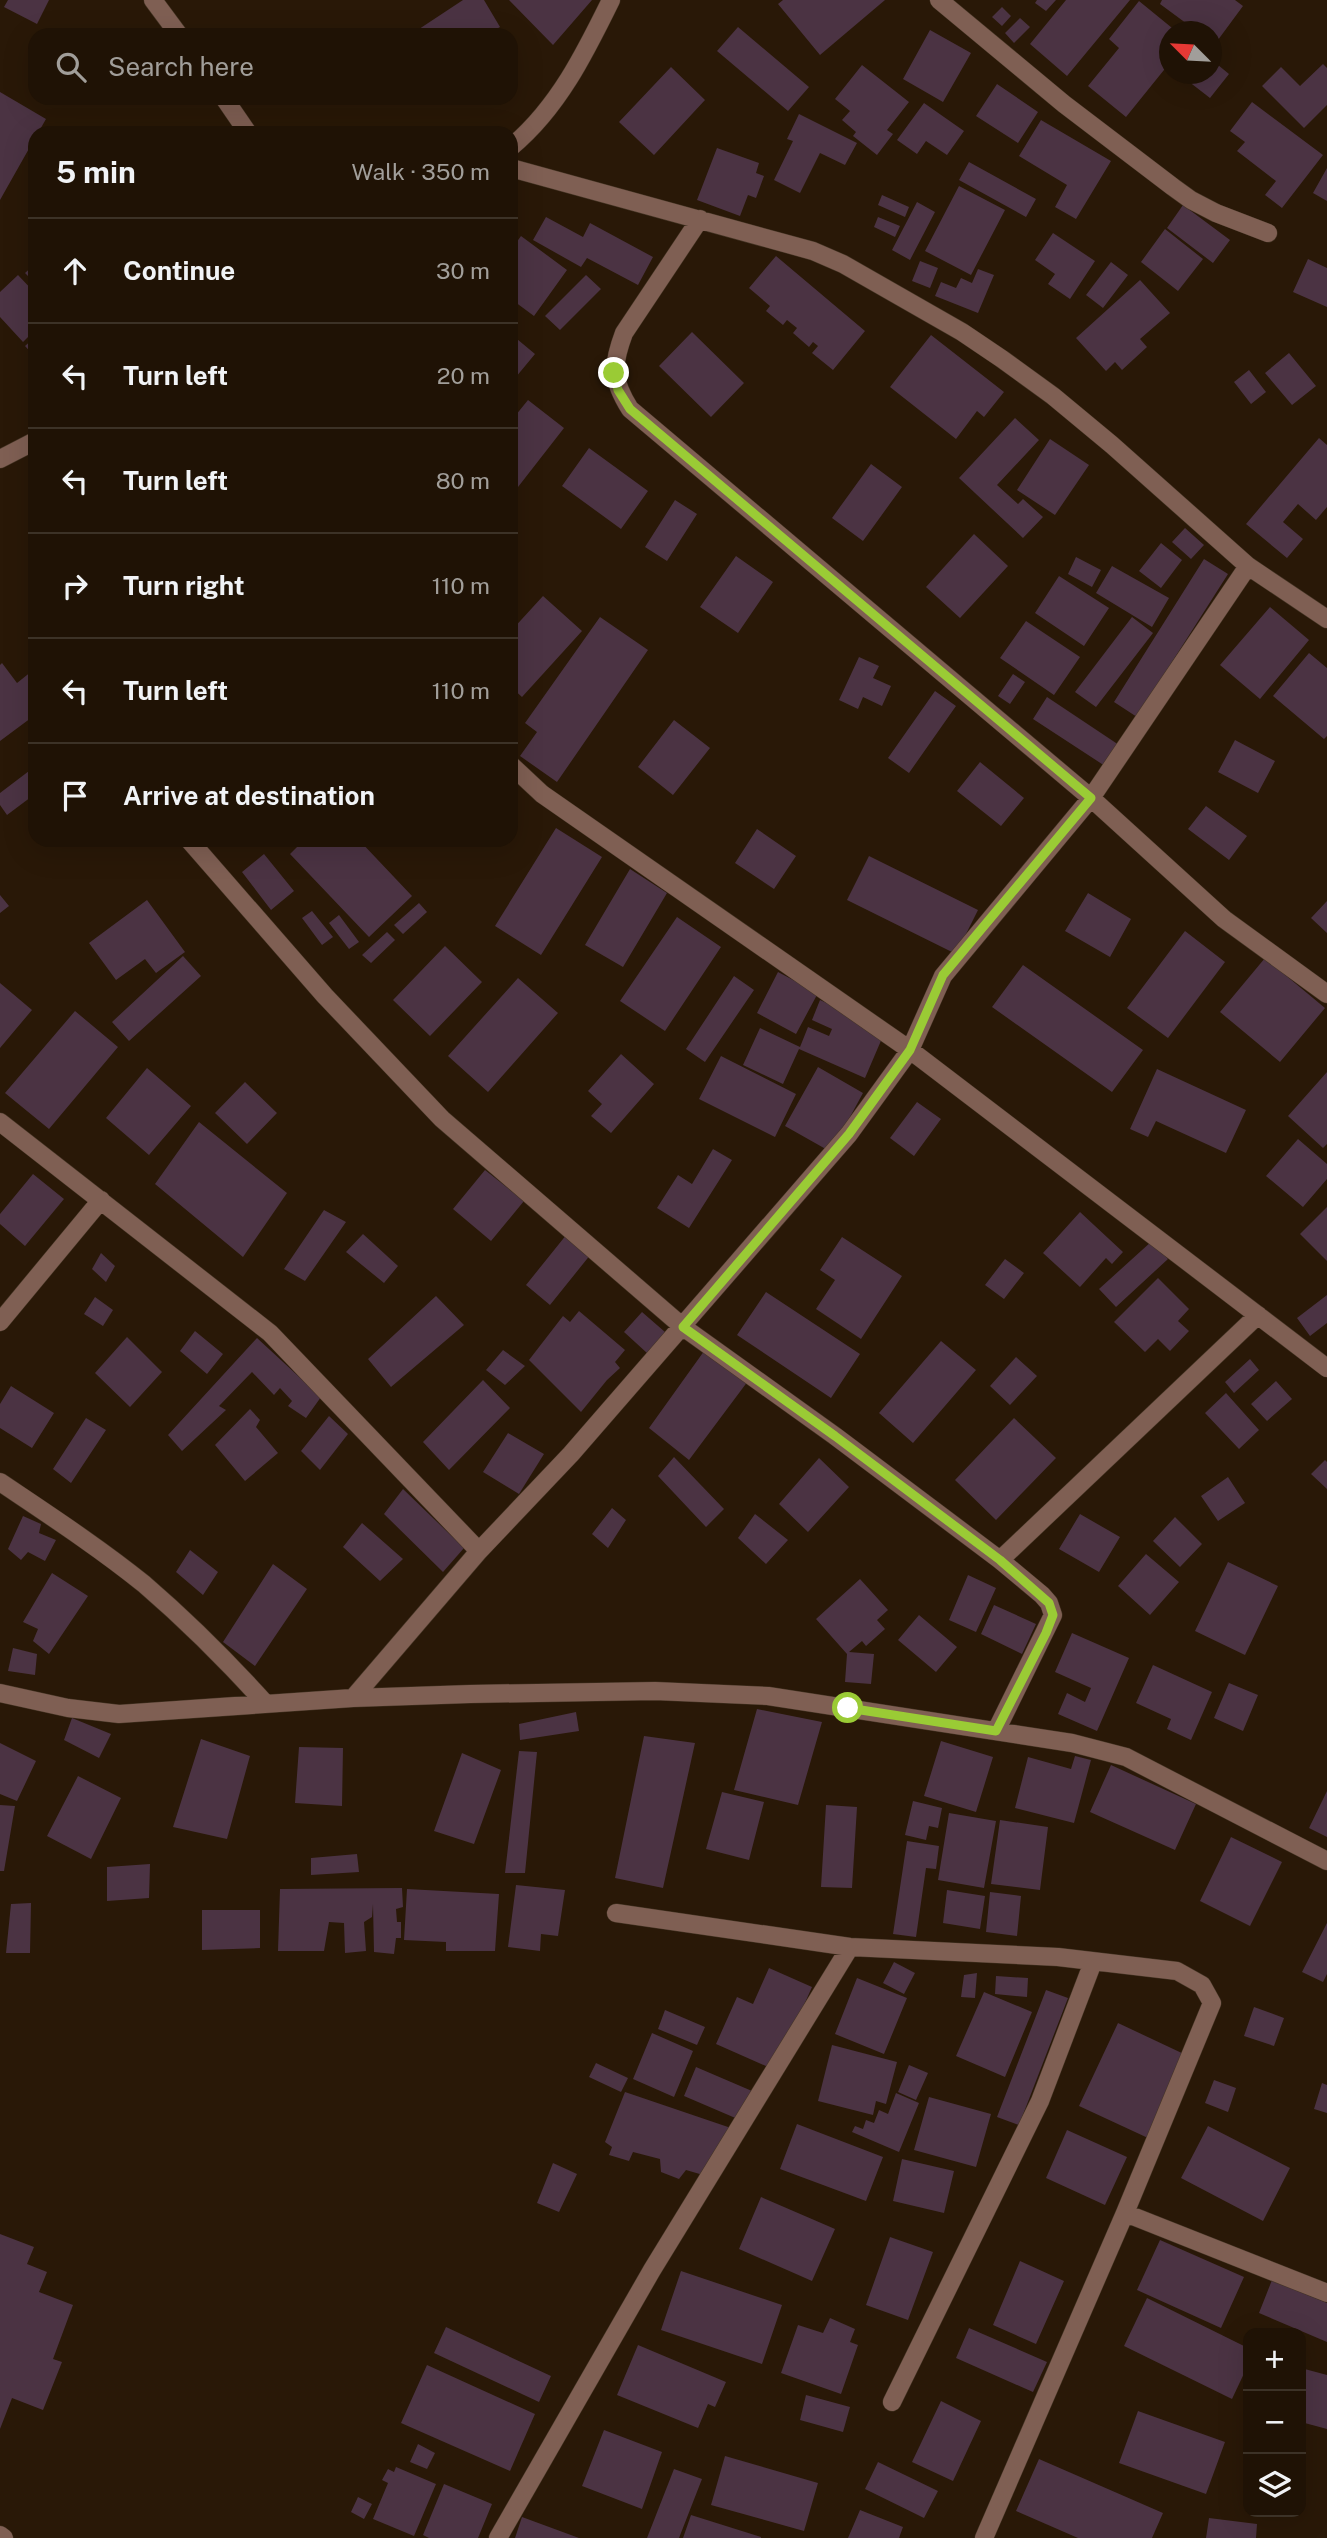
<!DOCTYPE html>
<meta charset="utf-8">
<style>
body{margin:0;font-family:"Public Sans",sans-serif;background:#2c2013;color:#f1f3f6}
.controls{position:absolute;right:21px;bottom:21px;display:grid;overflow:hidden;border-radius:14px;box-shadow:0 7px 28px #0002}
.controls button{width:63px;height:63px;display:grid;place-items:center;padding:0;border:0;border-bottom:2px solid #3c3227;background:#1f1205;color:#f1f3f6;font:35px sans-serif}
.compass{position:absolute;left:1159px;top:21px;width:63px;height:63px;border-radius:50%;background:#1f1205;box-shadow:0 7px 28px #0002;rotate:294deg}
.stop{position:absolute;width:21px;height:21px;margin:-16px;border:5px solid #9acb35;border-radius:50%;background:#fff}
.stop.end{background:#9acb35;border-color:#fff;box-shadow:0 2px 7px #0008}
.list{margin:0;padding:0;list-style:none}
h2{display:flex;justify-content:space-between;align-items:center;height:91px;margin:0;padding:0 28px;font-size:30px}
h2 small{font-size:23px;font-weight:400;color:#a19e9a}
.list li{display:grid;grid-template-columns:46px 1fr auto;gap:21px;align-items:center;box-sizing:border-box;height:105px;padding:0 28px;border-top:2px solid #3c3227}
.list b{display:block;font-size:26px;white-space:nowrap}
.list em{font-size:23px;font-style:normal;color:#a19e9a}
.icon{flex:none;width:38px;height:38px;fill:none;stroke:currentColor;stroke-width:2;stroke-linecap:round;stroke-linejoin:round}
.map{position:relative;flex:none;width:1327px;height:2538px;overflow:hidden}
.search{position:absolute;background:#1f1205;box-shadow:0 7px 28px #0002;left:28px;top:28px;width:490px;height:77px;display:flex;align-items:center;gap:18px;box-sizing:border-box;padding:0 24px;border-radius:21px;color:#a19e9a;font-size:26px}
.panel{position:absolute;background:#1f1205;box-shadow:0 7px 28px #0002;left:28px;top:126px;width:490px;height:721px;border-radius:21px}
.map>svg:first-child{display:block}
</style>
<div class="map">
<svg width="1327" height="2538" viewBox="0 0 1327 2538">
<rect width="100%" height="100%" fill="#291807"/>
<path fill="#4b3343" d="M8 0H49L37 24 4 7Z
M463 0H484L500 27 486 35H410Z
M509 0H592L553 45Z
M783 0H885L820 55 778 4Z
M1037 0H1056L1046 11 1035 3Z
M1066 0H1130L1067 76 1030 44Z
M1162 0H1235L1243 6 1215 44 1212 41V32H1198L1160 4Z
M1139 1 1177 32H1170V66L1168 65 1126 117 1088 86 1119 48 1109 39Z
M1002 7 1011 16 1002 26 992 17Z
M1020 18 1030 27 1014 43 1005 33Z
M738 27 809 87 788 111 717 51Z
M930 30 971 53 943 102 903 79Z
M1212 60 1229 74 1210 98 1179 74H1212Z
M1323 64 1327 68V105L1304 128 1262 86 1281 67 1300 86Z
M862 65 909 102 887 130 893 134 877 155 853 136 856 132 842 120 850 111 835 99Z
M671 67 705 100 654 155 619 122Z
M997 84 1038 112 1018 143 976 116Z
M0 92 46 119 38 133H35V138L0 200Z
M1252 102 1323 155 1282 208 1265 195 1276 181 1237 151 1245 142 1230 131Z
M924 103 964 131 947 155 926 141 917 154 897 140Z
M799 114 857 143 845 165 820 153 800 193 774 180 793 141 787 139Z
M1041 120 1111 161 1076 219 1055 207 1067 185 1019 156Z
M717 148 759 163 756 173 764 176 756 198 748 195 740 216 697 200Z
M969 162 1036 199 1026 217 959 180Z
M1327 168V201L1313 193Z
M959 186 1005 210 971 275 925 251Z
M882 195 909 207 905 217 878 205Z
M917 202 935 212 910 260 892 250Z
M1183 205 1230 240 1213 263 1167 228Z
M546 217 583 237 590 223 653 257 638 285 587 258 581 267 533 240Z
M878 217 900 226 895 237 874 227Z
M1165 229 1203 259 1178 291 1141 262Z
M1053 233 1095 261 1070 299 1048 284 1055 274 1035 260Z
M521 236 567 270 534 316 511 299V250Z
M776 256 865 331 833 370 812 353 818 346 813 342 809 347 793 333 797 328 787 320 783 325 766 311 770 306 749 288Z
M1308 259 1327 268V307L1293 292Z
M920 261 938 268 930 288 912 281Z
M1111 262 1128 275 1103 308 1086 295Z
M35 264V283L25 273Z
M978 269 994 275 978 313 935 296 941 282 956 288 961 278 972 283Z
M18 275 35 293V330L23 342 0 317V292Z
M586 275 601 289 560 330 545 316Z
M1140 280 1170 313 1140 339 1147 347 1122 370 1115 362 1106 371 1076 338Z
M692 332 744 383 711 417 659 366Z
M511 334 535 354 511 383Z
M931 335 1004 392 984 417 977 411 956 439 890 387Z
M35 337V357L25 346Z
M1289 353 1316 386 1292 405 1265 373Z
M1249 370 1266 392 1251 404 1234 382Z
M528 400 564 428 511 496V421Z
M1015 418 1039 440 997 485 1018 504 1023 499 1043 517 1023 538 959 478Z
M1319 438 1327 445V507L1316 520 1298 504 1283 522 1303 539 1287 558 1246 524Z
M1050 439 1089 465 1055 515 1017 490Z
M589 448 648 491 621 529 562 486Z
M871 464 902 487 863 541 832 518Z
M675 500 697 514 667 561 645 547Z
M1185 528 1204 545 1191 559 1172 542Z
M974 534 1008 566 960 618 926 587Z
M1161 543 1182 560 1161 588 1139 571Z
M736 556 773 582 738 633 700 607Z
M1076 557 1101 570 1092 587 1068 574Z
M1204 559 1228 574 1137 717 1114 702Z
M1112 566 1169 598 1152 627 1096 593Z
M1059 576 1109 608 1084 646 1035 613Z
M543 596 582 631 522 697 511 687V631Z
M1270 607 1309 640 1260 699 1220 665Z
M600 617 648 650 557 782 520 756 537 732 525 723Z
M1132 617 1153 633 1096 707 1075 692Z
M1026 621 1080 657 1054 695 1000 658Z
M1309 653 1327 668V736L1324 739 1273 696Z
M859 657 879 666 873 678 891 686 882 706 863 697 858 709 839 700Z
M2 663 17 683 32 671 35 675V715L0 741V665Z
M1013 674 1025 682 1010 704 998 696Z
M935 691 956 706 909 773 888 758Z
M1047 697 1119 745 1105 766 1033 719Z
M674 720 710 748 673 795 638 767Z
M1235 740 1275 761 1258 793 1218 772Z
M980 762 1024 798 1001 826 957 791Z
M29 771 35 778V794L7 815 0 805V793Z
M1206 806 1247 836 1229 860 1188 829Z
M556 828 602 857 541 955 495 926Z
M757 829 796 856 774 889 735 863Z
M304 840H359L412 896 369 937 290 854Z
M264 854 294 891 271 910 242 872Z
M869 856 978 910 956 954 847 900Z
M630 869 667 893 623 967 585 945Z
M1088 893 1131 919 1110 957 1065 931Z
M0 895 9 906 0 913Z
M147 900 185 952 156 973 145 959 116 980 89 943Z
M1327 901V933L1311 918Z
M419 903 427 912 403 934 394 925Z
M312 911 333 937 322 945 302 918Z
M339 915 359 942 349 949 329 923Z
M677 917 721 947 665 1031 620 1001Z
M1185 931 1225 962 1168 1038 1127 1008Z
M387 932 395 940 371 963 362 955Z
M445 946 482 982 430 1036 393 1000Z
M183 956 201 976 129 1041 112 1022Z
M1265 958 1325 1008 1280 1062 1220 1012Z
M1023 965 1143 1050 1112 1092 992 1007Z
M778 972 818 993 796 1034 757 1013Z
M734 976 754 990 705 1062 686 1049Z
M518 978 558 1013 488 1092 448 1056Z
M0 983 32 1010 0 1048Z
M820 1000 886 1029 865 1078 799 1049 783 1084 743 1065 760 1028 800 1047 808 1027 829 1036 832 1029 812 1020Z
M75 1011 118 1047 49 1129 5 1093Z
M621 1054 654 1084 611 1133 591 1116 602 1104 588 1091Z
M721 1056 796 1094 775 1137 699 1099Z
M818 1067 863 1093 831 1152 785 1126Z
M147 1068 191 1106 149 1155 106 1118Z
M1157 1069 1246 1110 1226 1153 1156 1121 1148 1137 1130 1129Z
M1327 1072V1144L1323 1148 1288 1116Z
M245 1082 277 1113 247 1144 215 1113Z
M917 1102 941 1119 914 1156 890 1138Z
M199 1122 287 1193 243 1257 155 1184Z
M1298 1139 1327 1164V1179L1303 1207 1266 1176Z
M713 1149 732 1160 689 1228 657 1208 678 1175 692 1184Z
M485 1170 524 1201 491 1241 453 1209Z
M33 1174 64 1199 25 1246 0 1224V1214Z
M1327 1207V1261L1300 1234Z
M324 1210 346 1222 305 1281 284 1269Z
M1080 1212 1123 1252 1112 1264 1106 1258 1080 1287 1043 1253Z
M363 1234 398 1266 384 1283 346 1252Z
M567 1234 591 1254 550 1305 526 1285Z
M842 1237 902 1276 861 1339 816 1309 835 1280 820 1270Z
M1152 1241 1168 1259 1116 1307 1099 1289Z
M101 1253 115 1266 106 1282 92 1269Z
M1005 1259 1024 1273 1004 1299 985 1285Z
M1158 1278 1189 1309 1178 1321 1189 1331 1170 1351 1158 1339 1145 1352 1114 1322Z
M766 1292 860 1354 831 1398 737 1335Z
M1327 1295V1323L1310 1336 1297 1318Z
M436 1296 464 1325 391 1387 368 1359Z
M95 1297 113 1310 103 1326 84 1314Z
M579 1311 625 1350 615 1362 620 1368 607 1380 581 1412 529 1360 563 1316 570 1322Z
M642 1312 665 1332 647 1353 624 1332Z
M195 1331 223 1354 207 1374 180 1351Z
M127 1337 162 1372 130 1407 95 1373Z
M257 1338 321 1397 306 1418 288 1406 292 1401 280 1388 274 1395 252 1372 219 1406 226 1410 182 1451 168 1435Z
M941 1341 976 1370 913 1443 879 1413Z
M707 1347 748 1381 689 1460 649 1428Z
M503 1350 525 1366 505 1385 486 1370Z
M1016 1357 1037 1376 1010 1405 990 1386Z
M1250 1359 1259 1370 1234 1393 1225 1382Z
M483 1380 510 1408 449 1470 423 1442Z
M1276 1381 1292 1399 1267 1421 1251 1404Z
M11 1386 54 1413 32 1448 0 1428V1404Z
M1226 1393 1259 1430 1239 1449 1205 1413Z
M250 1409 260 1420 256 1427 278 1453 245 1481 215 1445Z
M329 1416 348 1434 320 1470 301 1451Z
M86 1418 106 1430 71 1483 53 1469Z
M1014 1418 1056 1458 996 1520 955 1480Z
M508 1433 544 1454 519 1494 483 1472Z
M674 1457 724 1509 706 1527 658 1476Z
M819 1458 849 1487 808 1532 779 1504Z
M1325 1460 1327 1462V1489L1311 1474Z
M1228 1477 1245 1503 1218 1521 1201 1496Z
M403 1489 464 1548 443 1572 384 1514Z
M612 1508 626 1520 608 1548 592 1534Z
M755 1514 788 1540 766 1564 738 1538Z
M1080 1514 1120 1537 1099 1572 1059 1549Z
M23 1516 41 1524 39 1533 56 1540 45 1561 28 1552 21 1560 8 1549Z
M1175 1517 1202 1544 1180 1567 1153 1541Z
M362 1523 403 1559 380 1581 343 1547Z
M190 1550 218 1572 203 1595 176 1572Z
M1146 1554 1179 1582 1150 1615 1118 1586Z
M1228 1562 1278 1586 1245 1655 1195 1631Z
M273 1564 307 1589 255 1666 223 1642Z
M52 1573 88 1596 49 1654 33 1641 38 1629 23 1622Z
M968 1575 996 1588 976 1632 949 1620Z
M860 1579 888 1610 877 1620 885 1629 866 1646 862 1641 849 1652 874 1654 871 1684 845 1682 847 1654 816 1619Z
M994 1605 1036 1624 1022 1654 981 1634Z
M919 1615 957 1647 936 1672 898 1640Z
M1072 1633 1129 1658 1097 1731 1058 1714 1067 1693 1085 1702 1091 1688 1055 1672Z
M13 1648 37 1654 35 1675 8 1671Z
M1153 1665 1212 1692 1191 1740 1167 1729 1171 1719 1136 1703Z
M1229 1683 1258 1695 1243 1731 1214 1718Z
M757 1709 822 1722 798 1805 734 1790Z
M576 1712 579 1731 520 1740 519 1724Z
M72 1718 111 1734 99 1758 64 1740Z
M644 1736 695 1743 663 1888 615 1878Z
M201 1739 250 1756 227 1839 173 1827Z
M941 1741 993 1757 976 1812 924 1796Z
M0 1743 36 1761 17 1801 0 1794Z
M299 1747 343 1748 342 1806 295 1803Z
M519 1751 537 1752 525 1873H505Z
M462 1753 501 1770 474 1844 434 1831Z
M1075 1756 1091 1760 1074 1823 1015 1808 1028 1757 1071 1769Z
M1111 1765 1196 1804 1175 1850 1090 1812Z
M78 1776 121 1798 91 1859 47 1836Z
M1327 1791V1837L1309 1828Z
M722 1792 764 1802 749 1860 706 1849Z
M913 1801 942 1808 938 1828 929 1826 926 1840 905 1835Z
M0 1805 15 1806 4 1871H0Z
M826 1805 857 1807 852 1888 821 1887Z
M949 1813 996 1821 984 1888 938 1880Z
M1000 1820 1048 1827 1040 1890 991 1884Z
M1231 1837 1282 1862 1250 1926 1200 1901Z
M907 1841 939 1846 936 1869 926 1868 916 1937 893 1934Z
M357 1854 359 1872 311 1875V1858Z
M150 1864 149 1898 107 1901V1867Z
M516 1885 565 1890 558 1936 541 1934 540 1951 508 1947Z
M402 1888 403 1907 396 1909 397 1922H401V1938H396L394 1954 374 1952 373 1904 372 1917 364 1922 366 1951 345 1953 344 1923 329 1922 324 1951H278L280 1889Z
M407 1889 499 1894 495 1951H446V1942L404 1940Z
M947 1890 985 1896 980 1929 943 1923Z
M990 1892 1021 1896 1017 1936 986 1932Z
M31 1903 30 1953H6L11 1904Z
M202 1910H260V1948L202 1950Z
M1327 1923V1974L1323 1982 1302 1972Z
M894 1962 915 1973 904 1994 883 1983Z
M769 1968 812 1987 775 2070 716 2044 737 1997 753 2004Z
M977 1973 975 1998 961 1997 964 1975Z
M996 1976 1028 1978 1027 1997 995 1994Z
M857 1978 907 1998 884 2054 835 2034Z
M1046 1990 1068 1998 1019 2125 997 2117Z
M984 1992 1032 2012 1005 2077 956 2056Z
M1254 2007 1284 2018 1274 2046 1244 2036Z
M665 2010 705 2027 697 2045 658 2029Z
M1118 2023 1186 2055 1148 2138 1079 2106Z
M652 2033 693 2051 674 2097 633 2079Z
M832 2045 897 2062 886 2104 876 2101 873 2115 818 2101Z
M596 2063 628 2078 621 2092 589 2077Z
M909 2065 928 2073 916 2100 898 2092Z
M696 2067 759 2094 747 2123 684 2096Z
M1214 2080 1236 2088 1228 2112 1205 2103Z
M1322 2083 1327 2085V2113L1314 2109Z
M625 2092 731 2128 710 2177 686 2170 679 2179 661 2172 660 2159 633 2152 629 2161 609 2155 612 2147 605 2142Z
M896 2093 919 2103 899 2152 852 2132 855 2126 863 2129 866 2120 874 2123 879 2110 888 2114Z
M929 2097 991 2114 976 2167 914 2150Z
M797 2124 883 2157 866 2201 780 2169Z
M1208 2126 1290 2168 1263 2221 1181 2178Z
M1067 2130 1127 2157 1105 2205 1046 2178Z
M902 2159 954 2171 944 2213 893 2201Z
M553 2163 577 2174 559 2212 537 2203Z
M761 2197 835 2229 812 2281 739 2249Z
M0 2234 34 2247 27 2264 47 2272 39 2292 73 2305 53 2359 62 2362 43 2410 12 2398 0 2429Z
M890 2237 933 2252 908 2320 866 2305Z
M1160 2240 1244 2277 1221 2328 1137 2290Z
M1020 2261 1064 2281 1036 2344 993 2325Z
M681 2271 782 2305 762 2364 661 2330Z
M1272 2280 1327 2303V2342L1259 2313Z
M1147 2298 1248 2348V2365L1232 2399 1124 2346Z
M830 2318 855 2329 850 2342 858 2345 841 2394 781 2373 798 2325 823 2333Z
M446 2327 551 2376 539 2402 434 2353Z
M969 2328 1047 2362 1033 2392 956 2358Z
M638 2345 726 2382 715 2407 708 2404 698 2428 617 2395Z
M427 2365 535 2414 510 2471 401 2423Z
M1301 2368 1327 2375V2429L1301 2422Z
M806 2395 850 2407 843 2432 800 2420Z
M941 2401 981 2421 953 2481 912 2462Z
M1138 2411 1225 2442 1206 2494 1119 2463Z
M604 2430 662 2452 642 2509 582 2486Z
M418 2444 435 2453 427 2469 410 2462Z
M725 2456 818 2483 804 2531 711 2505Z
M1039 2459 1163 2513 1152 2538H1078L1016 2511Z
M878 2462 938 2491 924 2518 865 2489Z
M396 2467 436 2484 414 2536 373 2519 388 2483 382 2480 388 2469 394 2472Z
M674 2469 702 2479 679 2538H647Z
M444 2484 492 2504 478 2538H429L423 2535Z
M358 2497 372 2504 364 2519 351 2512Z
M860 2510 903 2527 899 2538H848Z
M691 2515 761 2537V2538H683Z
M522 2517 579 2538H515Z
M1209 2518 1257 2524 1256 2538H1206Z"/>
<g fill="none" stroke-linecap="round" stroke-linejoin="round">
<g stroke="#453525" stroke-width="19">
<path id="minor" d="M153 0 179 35
M939 0 1064 104 1173 187 1191 200 1216 213 1268 233
M224 98 248 133
M511 147C558 108 585 53 611 0
M511 168 813 251 843 264 962 332 1002 359 1053 396 1112 445 1248 566 1327 619
M700 219 624 333C612 365 611 379 630 409L1091 798 1224 919 1327 994
M0 459 35 441
M511 765 542 794 910 1050 1327 1368
M189 840 325 996 442 1119 683 1327 835 1436 1000 1560 1042 1595 1049 1603 1053 1615 996 1731
M0 1122 270 1333 479 1551
M0 1322 101 1200
M0 1482C49 1515 98 1547 144 1584 187 1621 228 1662 266 1704
M1000 1560 1258 1315
M0 1693 68 1708 119 1714 353 1698 470 1694 655 1691 768 1696 1072 1743 1126 1757 1327 1861
M353 1698 479 1551 571 1454 849 1134 910 1050 943 976 1091 798 1248 566
M616 1913 850 1947 1058 1957 1177 1971 1202 1985 1212 2003 1125 2213 984 2538
M1125 2213 1327 2293
M892 2402 1040 2101 1093 1962
M0 2535 4 2538
M498 2538 652 2270 850 1947"/>
</g>
<use href="#minor" stroke="#7f5f53" stroke-width="18"/>
</g>
<g fill="none" stroke-linecap="round" stroke-linejoin="round">
<path stroke="#9acb35" stroke-width="9" d="M614 373 618 390 630 409 1091 798 943 975 910 1050 849 1134 683 1327 835 1436 1000 1560 1049 1603 1053 1615 1046 1633 996 1731 848 1708"/>
</g>
</svg>
<div class="controls">
<button>+</button>
<button>−</button>
<button><svg class="icon" aria-label="layers" viewBox="0 0 24 24"><path d="M12 4l9 5-9 5-9-5zM3 14l9 5 9-5"/></svg></button>
</div>
<svg class="compass" viewBox="-18 -18 36 36"><path d="M0-13l5 13h-10z" fill="#e53935"/><path d="M0 13l5-13h-10z" fill="#a19e9a"/></svg>
<div class="stop" style="left:848px;top:1708px"></div>
<div class="stop end" style="left:614px;top:373px"></div>
<div class="search"><svg class="icon" aria-label="search" viewBox="0 0 24 24"><circle cx="10" cy="10" r="6"/><path d="M15 15l6 6"/></svg>Search here</div>
<section class="panel">
<h2>5 min<small>Walk · 350 m</small></h2>
<ul class="list">
<li><svg class="icon" aria-label="ahead" viewBox="0 0 24 24"><path d="M12 20V5M6 11l6-6 6 6"/></svg><div><b>Continue</b></div><em>30 m</em></li>
<li><svg class="icon" aria-label="left" viewBox="0 0 24 24"><path d="M17 20v-9H6M10 6l-5 5 5 5"/></svg><div><b>Turn left</b></div><em>20 m</em></li>
<li><svg class="icon" aria-label="left" viewBox="0 0 24 24"><path d="M17 20v-9H6M10 6l-5 5 5 5"/></svg><div><b>Turn left</b></div><em>80 m</em></li>
<li><svg class="icon" aria-label="right" viewBox="0 0 24 24"><path d="M7 20v-9h11M14 6l5 5-5 5"/></svg><div><b>Turn right</b></div><em>110 m</em></li>
<li><svg class="icon" aria-label="left" viewBox="0 0 24 24"><path d="M17 20v-9H6M10 6l-5 5 5 5"/></svg><div><b>Turn left</b></div><em>110 m</em></li>
<li><svg class="icon" aria-label="arrive" viewBox="0 0 24 24"><path d="M6 21V4h12l-3 4 3 4H6"/></svg><div><b>Arrive at destination</b></div></li>
</ul>
</section>
</div>
